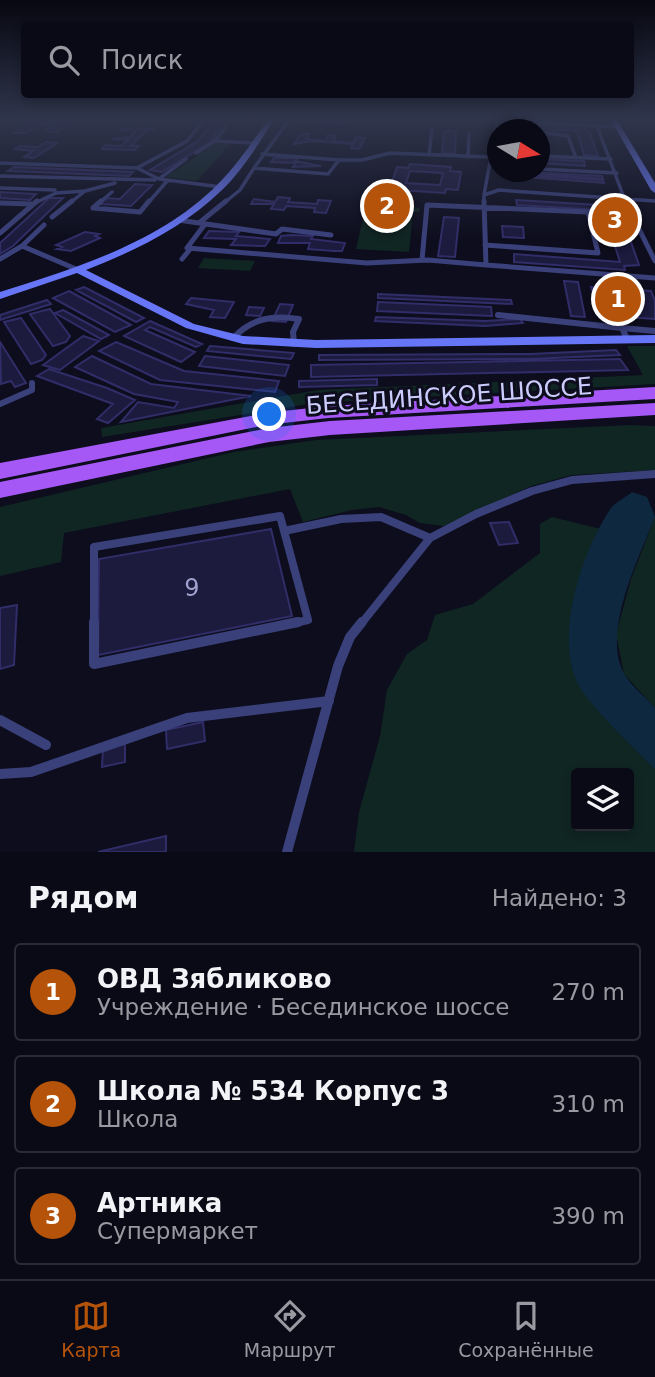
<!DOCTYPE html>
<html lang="ru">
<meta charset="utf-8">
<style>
body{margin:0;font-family:"DejaVu Sans",sans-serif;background:#181823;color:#f1f3f6}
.controls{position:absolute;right:21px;bottom:21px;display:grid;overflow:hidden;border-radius:7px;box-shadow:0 4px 10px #0003}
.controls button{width:63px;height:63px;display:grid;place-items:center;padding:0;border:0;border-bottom:2px solid #2a2b35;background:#0a0a16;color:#f1f3f6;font:35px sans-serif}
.compass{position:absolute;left:487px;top:119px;width:63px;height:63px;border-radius:50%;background:#0a0a16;box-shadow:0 4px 10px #0003;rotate:101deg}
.you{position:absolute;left:270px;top:415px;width:24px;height:24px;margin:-18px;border:5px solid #fff;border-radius:50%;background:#1a73e8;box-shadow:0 0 0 10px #1a73e833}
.badge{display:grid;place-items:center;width:46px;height:46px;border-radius:50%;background:#b45309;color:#fff;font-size:23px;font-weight:700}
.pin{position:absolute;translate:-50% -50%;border:4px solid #fff;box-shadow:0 2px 7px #0006}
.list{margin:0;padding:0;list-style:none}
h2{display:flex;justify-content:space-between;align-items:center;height:91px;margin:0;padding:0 28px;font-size:30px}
h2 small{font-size:23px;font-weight:400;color:#999aa1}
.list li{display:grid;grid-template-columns:46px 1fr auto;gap:21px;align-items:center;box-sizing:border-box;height:98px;margin:0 14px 14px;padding:0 14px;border:2px solid #2a2b35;border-radius:7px}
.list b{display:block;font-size:26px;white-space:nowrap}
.list p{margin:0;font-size:23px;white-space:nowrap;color:#999aa1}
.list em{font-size:23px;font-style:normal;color:#999aa1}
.icon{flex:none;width:38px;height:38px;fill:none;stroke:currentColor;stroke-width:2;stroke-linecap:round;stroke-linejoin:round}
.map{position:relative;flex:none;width:655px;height:852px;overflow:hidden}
.search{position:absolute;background:#0a0a16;box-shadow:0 4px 10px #0003;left:21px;right:21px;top:21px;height:77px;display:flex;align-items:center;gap:18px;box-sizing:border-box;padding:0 24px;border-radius:7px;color:#999aa1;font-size:26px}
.sheet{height:427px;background:#0a0a16}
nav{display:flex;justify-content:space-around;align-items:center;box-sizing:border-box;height:98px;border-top:2px solid #2a2b35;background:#0a0a16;font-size:19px;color:#999aa1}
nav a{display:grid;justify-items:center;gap:4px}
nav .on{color:#b45309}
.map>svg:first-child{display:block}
</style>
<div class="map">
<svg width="655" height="852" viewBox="0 0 655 852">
<rect width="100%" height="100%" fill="#0d0d1d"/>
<path fill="#102623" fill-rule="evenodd" d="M216 143 230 144 197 181 166 177Z
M367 201 414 203V207L420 208 419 212H413L409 252 356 249Z
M204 258 255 261 250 271 198 268Z
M627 346H655V384L315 403 102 437 101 428 318 390 643 375Z
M631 425 655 426V470L572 475 531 486 444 526 420 523 406 515 379 507 352 510 303 522 290 489 64 533 61 562 0 576V507L234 452 316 440Z
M655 486V708L624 674 616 634 631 579 655 517Z
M552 517 601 529 589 554 579 685 655 769V852H354L359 812 380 736 387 690 407 654 427 640 435 615 473 604 540 553V524ZM576 773H629V826H576Z"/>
<path fill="#0e283f" d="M632 492 647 497 655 517C639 558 600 634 625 675 632 687 646 697 655 708V769C636 750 591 707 579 686 553 637 582 551 611 508 616 502 626 497 632 492Z"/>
<path fill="#1c1a3d" stroke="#312d68" stroke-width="2" fill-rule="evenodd" d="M32 120 57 124 72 120 57 132 46 131 55 125 39 124 27 133H14Z
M215 120H226L210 142 162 172 150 170 198 141Z
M501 123 584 129 589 131 598 156 584 155 577 131 501 127Z
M124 128 156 129 146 131 131 146H139L135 150 102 149 105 145 121 146 128 140 112 139 130 137 136 131 121 130Z
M444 131H456L455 154 442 153Z
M301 134H309L306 139 325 141 328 135 336 136 333 141 354 143 356 137 365 138 359 149 351 148 353 144 311 141 294 144Z
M46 142 57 143 34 158 24 157 33 151 15 149 20 146 38 147Z
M274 158H298L295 161 321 166 293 167 296 163 271 162Z
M540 159 584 161 585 166 540 163Z
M410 164 451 167 450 171 461 172 458 190 446 189 445 193 399 190 401 186 391 185 397 167 408 168ZM410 171 443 173 440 185 406 183Z
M14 167 133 172 129 176 8 171Z
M525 172 602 176 603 179 526 173Z
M526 175 603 180 604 183 526 177Z
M135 184 152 185 131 206 100 204 107 198 120 199Z
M0 192 36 194 30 200 0 198Z
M278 197 290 198 288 202 317 204 318 200 331 201 326 213 314 212 315 208 286 206 284 210 271 209 274 204H251L254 199 275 202Z
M49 198H63L13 246 0 254V243Z
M516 200 599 205 601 210 517 205Z
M444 217 459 218 455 257 438 256Z
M606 218 623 219 639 265 624 266 625 270 514 262V254L620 262Z
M502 226 523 227 524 238 503 237Z
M209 231 239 232 236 236 270 239 265 246 231 245 236 239 204 238Z
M85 232 99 234 95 236 100 238 71 251 57 249 62 247 56 245Z
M291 235 313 236 311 239 345 243 342 251H334L308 249 310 243H278L281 236Z
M564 281 578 282 585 317 571 316Z
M84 287 144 318 136 322 76 290Z
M591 287 651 291 655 301V319L599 315 597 308 634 310 631 302 595 299Z
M69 291 131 325 115 332 53 298Z
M378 294 511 300 512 304 378 298Z
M191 298 234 302 225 318 210 317 214 310 186 304Z
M47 300 51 304 0 320V315Z
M378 302 491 307 492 316 377 311Z
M280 304 293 305 286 322 272 321Z
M249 307 264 308 260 316 246 315Z
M50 309 70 336 66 342 53 346 30 314Z
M63 310 109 335 101 339 55 313Z
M376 317 485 321 520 319 523 323 485 326 375 321Z
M21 318 46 355 42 360 31 364 4 322Z
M150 321 202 344 196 347 150 327 145 330 195 352 181 362 124 336Z
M83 336 99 341 60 370 43 365Z
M0 342 26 383 15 387 11 381 1 384Z
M116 342 184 371 279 381 275 392 160 380 99 351Z
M210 346 294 353 291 359 207 351Z
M616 350 620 355 531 359 319 360V355L530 354Z
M92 356 151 384 251 396 121 422 138 402 174 408 178 402 134 394 75 367Z
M205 356 289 365 285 376 199 366Z
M620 359 628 370 311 377V365Z
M49 369 107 388 135 400 108 423 97 419 113 404 37 376Z
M377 379V385L299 387V381Z
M509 522 518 543 499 545 490 523Z
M271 529 292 616 98 655 99 559Z
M17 605 14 665 0 669V608Z
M203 722 205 741 167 749 166 730Z
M125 744V762L102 767 103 748Z
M166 836V852H98Z"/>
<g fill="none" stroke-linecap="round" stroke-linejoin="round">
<path stroke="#3a407a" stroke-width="3.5" d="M297 120 346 123 347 120
M597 126 626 203
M225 128 215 141 255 143
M498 130 495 121 618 127
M540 132 568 136 576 158
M196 153 215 141
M262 154 339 160
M429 155 432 129
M540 156 611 159
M468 157 469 133
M186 159 159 179 221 187
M0 163 137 168 159 179
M137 168 187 141 204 120
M254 168 289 120
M540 169 617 173
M0 176 155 180
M0 188 55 190
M484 195 496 129
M0 203H5
M35 203 56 193 85 191
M70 203 85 191 115 183
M99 203 112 192
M148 203 168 180
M224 203 240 190 254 168 328 174 339 160H362L390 153 489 157 498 162
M484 203V195L499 190 655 201"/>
<path stroke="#3a407a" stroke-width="5" d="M101 201 93 208 140 212 149 201
M226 201 199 223 276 234 282 229 331 235
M625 201 655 261
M0 203 32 204
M588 212 635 215
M52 217 72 201
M178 220 199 223
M205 224 187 248 367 263 428 260 486 265 484 201
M0 233 37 201
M22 246 44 225
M0 259 22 246 76 269
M182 259 191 248
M422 260 427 205 588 212 598 253 485 245
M486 265 655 278"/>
<path stroke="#3a407a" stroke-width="6" d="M498 315 622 328
M233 338C252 318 273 315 299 319L293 332 294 344
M627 339 622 328 655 331
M0 404 32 390V383"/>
<path stroke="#3a407a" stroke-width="8" d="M284 531 341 519 381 517 430 538
M94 624V547L280 516 308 620 290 624
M361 624 430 538 476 514 532 491 572 480 655 474"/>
<path stroke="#3a407a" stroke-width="10" d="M94 622V664L298 622
M0 720 46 745
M0 774 31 772 187 718 329 701
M287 852 338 666 350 637 362 622"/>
<path fill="#6776f7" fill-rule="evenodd" d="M268 120H274C258 144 243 170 222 190 184 227 135 251 86 270L194 324 243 336 316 340 655 335V343L316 348 243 344 186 328 77 273 0 299V292C76 268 161 242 218 184 237 165 252 142 268 120Z
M611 120H617L655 183V193L651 190Z"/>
<path fill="#a658f7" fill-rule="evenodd" d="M655 387V399L328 418 266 425 0 479V463L266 413 328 406Z
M655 403V415L330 435 269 442 0 498V482L269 428 330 421Z"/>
</g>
<linearGradient id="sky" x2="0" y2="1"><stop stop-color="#070710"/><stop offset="0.5" stop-color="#2f354c"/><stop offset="1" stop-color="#2f354c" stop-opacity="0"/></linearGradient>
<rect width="655" height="239" fill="url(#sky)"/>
<g text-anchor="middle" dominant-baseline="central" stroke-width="6" stroke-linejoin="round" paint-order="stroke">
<g font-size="24" fill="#cbccfc" stroke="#0d0d1d">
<text transform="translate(449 396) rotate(-4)">БЕСЕДИНСКОЕ ШОССЕ</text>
</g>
<g font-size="24" fill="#9fa0cc">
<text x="192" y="588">9</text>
</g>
</g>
</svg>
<div class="controls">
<button><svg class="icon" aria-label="layers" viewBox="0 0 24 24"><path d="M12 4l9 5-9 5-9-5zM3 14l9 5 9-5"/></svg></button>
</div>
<svg class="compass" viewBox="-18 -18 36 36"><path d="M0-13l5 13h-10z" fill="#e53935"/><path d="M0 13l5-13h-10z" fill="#999aa1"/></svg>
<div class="you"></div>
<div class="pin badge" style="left:618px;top:299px">1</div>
<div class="pin badge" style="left:387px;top:206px">2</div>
<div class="pin badge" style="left:615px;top:220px">3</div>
<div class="search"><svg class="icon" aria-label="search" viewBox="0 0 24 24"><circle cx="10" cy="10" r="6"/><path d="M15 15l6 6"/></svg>Поиск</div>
</div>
<section class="sheet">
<h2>Рядом<small>Найдено: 3</small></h2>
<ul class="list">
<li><span class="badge">1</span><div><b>ОВД Зябликово</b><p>Учреждение · Бесединское шоссе</p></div><em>270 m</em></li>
<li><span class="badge">2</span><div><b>Школа № 534 Корпус 3</b><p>Школа</p></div><em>310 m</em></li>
<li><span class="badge">3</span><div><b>Артника</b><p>Супермаркет</p></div><em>390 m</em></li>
</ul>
</section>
<nav>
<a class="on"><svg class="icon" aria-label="map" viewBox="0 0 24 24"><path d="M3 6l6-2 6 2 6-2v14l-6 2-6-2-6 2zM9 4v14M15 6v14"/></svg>Карта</a>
<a><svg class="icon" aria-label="directions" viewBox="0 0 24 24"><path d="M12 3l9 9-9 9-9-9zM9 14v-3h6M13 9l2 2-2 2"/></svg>Маршрут</a>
<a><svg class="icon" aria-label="saved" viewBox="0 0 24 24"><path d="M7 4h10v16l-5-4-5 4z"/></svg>Сохранённые</a>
</nav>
